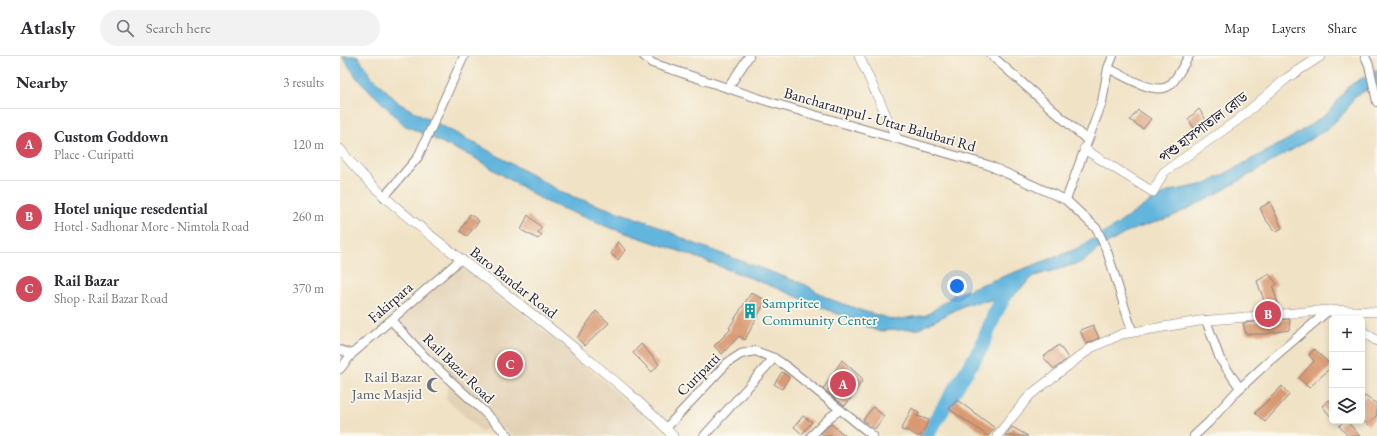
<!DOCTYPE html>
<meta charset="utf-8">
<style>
body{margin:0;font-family:"EB Garamond","Noto Serif Bengali",serif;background:#f2f2f3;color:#2b2b33}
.controls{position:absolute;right:12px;bottom:12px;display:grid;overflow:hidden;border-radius:6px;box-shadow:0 2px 6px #0003}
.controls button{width:36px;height:36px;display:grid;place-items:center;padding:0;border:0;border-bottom:1px solid #e1e1e2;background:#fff;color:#2b2b33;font:20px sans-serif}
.you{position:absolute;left:617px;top:230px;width:14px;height:14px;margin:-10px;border:3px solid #fff;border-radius:50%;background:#1a73e8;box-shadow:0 0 0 6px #1a73e833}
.badge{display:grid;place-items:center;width:26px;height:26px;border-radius:50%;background:#d1495b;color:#fff;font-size:13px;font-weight:700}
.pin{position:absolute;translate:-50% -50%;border:2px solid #fff;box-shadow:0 1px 4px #0006}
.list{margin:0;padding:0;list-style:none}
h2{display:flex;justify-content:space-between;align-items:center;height:52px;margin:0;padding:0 16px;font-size:17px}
h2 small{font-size:13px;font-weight:400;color:#7c7c81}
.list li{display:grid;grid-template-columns:26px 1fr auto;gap:12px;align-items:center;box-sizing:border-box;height:72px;padding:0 16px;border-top:1px solid #e1e1e2}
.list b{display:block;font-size:15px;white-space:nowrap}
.list p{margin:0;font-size:13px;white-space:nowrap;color:#7c7c81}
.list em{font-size:13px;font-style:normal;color:#7c7c81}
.icon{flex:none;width:22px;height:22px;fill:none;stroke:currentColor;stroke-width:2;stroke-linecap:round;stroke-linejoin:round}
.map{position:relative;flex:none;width:1037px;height:380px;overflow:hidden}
header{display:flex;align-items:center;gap:24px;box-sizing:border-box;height:56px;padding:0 20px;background:#fff;border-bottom:1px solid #e1e1e2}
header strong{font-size:19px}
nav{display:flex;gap:22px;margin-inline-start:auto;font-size:14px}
.search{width:280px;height:36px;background:#f2f2f3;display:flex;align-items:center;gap:10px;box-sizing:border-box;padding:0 14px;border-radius:22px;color:#7c7c81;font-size:15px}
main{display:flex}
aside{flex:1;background:#fff}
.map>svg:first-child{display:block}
</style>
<header>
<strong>Atlasly</strong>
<div class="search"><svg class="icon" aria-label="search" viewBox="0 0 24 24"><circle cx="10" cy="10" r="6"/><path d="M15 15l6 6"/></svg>Search here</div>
<nav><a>Map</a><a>Layers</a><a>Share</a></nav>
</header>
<main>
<aside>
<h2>Nearby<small>3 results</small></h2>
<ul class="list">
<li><span class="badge">A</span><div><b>Custom Goddown</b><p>Place · Curipatti</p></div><em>120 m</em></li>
<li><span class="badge">B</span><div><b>Hotel unique resedential</b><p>Hotel · Sadhonar More - Nimtola Road</p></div><em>260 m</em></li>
<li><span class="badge">C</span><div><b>Rail Bazar</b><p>Shop · Rail Bazar Road</p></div><em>370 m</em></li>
</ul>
</aside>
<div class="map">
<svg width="1037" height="380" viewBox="0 0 1037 380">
<rect width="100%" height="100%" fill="#fbf7ec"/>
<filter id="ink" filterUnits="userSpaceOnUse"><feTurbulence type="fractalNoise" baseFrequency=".025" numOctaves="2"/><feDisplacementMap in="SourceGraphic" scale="8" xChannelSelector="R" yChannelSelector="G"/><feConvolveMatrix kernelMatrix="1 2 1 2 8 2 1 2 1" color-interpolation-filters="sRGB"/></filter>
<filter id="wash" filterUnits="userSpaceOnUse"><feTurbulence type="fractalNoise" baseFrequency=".012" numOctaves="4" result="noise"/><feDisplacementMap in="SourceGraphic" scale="16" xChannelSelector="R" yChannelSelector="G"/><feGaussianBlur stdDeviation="0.9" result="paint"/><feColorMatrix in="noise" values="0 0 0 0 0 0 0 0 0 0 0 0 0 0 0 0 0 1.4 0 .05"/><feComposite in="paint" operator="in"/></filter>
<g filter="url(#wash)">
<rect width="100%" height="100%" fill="#f0e2c5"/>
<path fill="#e2d1b5" d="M120 209 225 291 324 379 322 380H173L154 364 142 376 105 342 111 324 58 265Z"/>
<path fill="#62b6de" stroke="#426c8c" d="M2 0H18L29 18 60 48 142 91 225 138 316 169 350 186 466 229 487 242 523 255 554 264 587 259 614 239 734 194 771 173 808 147 830 135 866 128 949 83 987 58 1010 29 1037 14V29L1015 40 1005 56 986 74 873 140 831 161 789 175 757 194 743 206 694 220 673 240 625 249 579 273 537 275 439 233 345 197 268 171 206 146 135 102 64 69 17 22Z"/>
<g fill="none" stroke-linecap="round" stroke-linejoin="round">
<path stroke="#62b6de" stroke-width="15" d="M586 380 642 290 655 257 664 241"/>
</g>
<g id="blocks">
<path fill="#d99971" d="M859 53 866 64 854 72 848 63Z
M798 54 811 63 803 73 790 64Z
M930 146 942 172 935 176 924 161 920 152Z
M130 158 139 165 127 180 120 175Z
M188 159 202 172 198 176 202 179 198 183 181 174Z
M278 185 285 194 278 204 271 198Z
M929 218 937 228 933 231 938 248 926 250 917 225Z
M411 237 426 244 405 284 399 280 382 298 374 290 391 273 389 272Z
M256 255 269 267 245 290 237 282Z
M950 263 949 274 924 278H906L903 267Z
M753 269 759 282 746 288 740 274Z
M301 288 319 308 312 316 293 297Z
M719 289 728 302 714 313 703 301Z
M974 293 992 310 969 332 959 322 974 305 969 299Z
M502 304 523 323 516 335 505 350 483 333Z
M442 316 449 321 442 333 434 328Z
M942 330 949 339 925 366 915 357Z
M1025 340 1037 348V359L1028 369 1022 363V344Z
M617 344 655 372 648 380 609 353Z
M989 344 992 347V362L982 350Z
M533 351 544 360 535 373 523 364Z
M572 352 579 357 577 360 589 364 581 380H577L568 375 561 374Z
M463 360 472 366 462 378 454 371Z
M1004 365H1007L1020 380H1008L999 370Z
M491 368 506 380H484L481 377Z
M672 371 688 380H665Z"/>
</g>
</g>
<g filter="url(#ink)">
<use href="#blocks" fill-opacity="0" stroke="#898280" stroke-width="1"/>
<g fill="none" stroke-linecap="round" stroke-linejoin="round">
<g stroke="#898280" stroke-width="10">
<path id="minor" d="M304 0 312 7 433 47 648 109 726 144 757 173 767 195 792 275
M652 0 747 84
M1025 0 1029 9 1037 46
M768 12C782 19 812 38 827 31 836 26 843 9 849 0
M388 32 409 0
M44 141 78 101 124 0
M726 144 762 46 768 12 773 0
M51 264 86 302 139 351 169 380
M866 264 880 303 900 332
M0 294 12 298
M0 313 12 298 121 203
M326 372 387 307 401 298 415 295 434 302 446 310 533 380
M364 380 434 302
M471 380 490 361 500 354
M854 380 869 366 897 335 926 308 989 254"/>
</g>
<g stroke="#898280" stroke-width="10">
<path id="tertiary" d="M519 0 557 83
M0 93C35 138 81 172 126 207 165 237 205 267 243 299 274 324 306 350 333 380
M744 93 813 136 824 116 899 63 947 22 981 0
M990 254 1037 256
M1022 275 1037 285
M657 380 690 339 751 292 782 278 859 265 989 254 1003 263"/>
</g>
<use href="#minor" stroke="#fff" stroke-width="8"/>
<use href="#tertiary" stroke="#fff" stroke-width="9"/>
</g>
</g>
<defs>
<g id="building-bare" transform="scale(1.2)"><path d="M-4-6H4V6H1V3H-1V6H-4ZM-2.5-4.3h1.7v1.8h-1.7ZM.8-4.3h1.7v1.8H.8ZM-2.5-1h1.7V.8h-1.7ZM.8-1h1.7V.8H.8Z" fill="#0f9aa8" stroke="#fbf7ec" stroke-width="2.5" paint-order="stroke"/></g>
<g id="mosque-bare" transform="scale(1.2)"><path d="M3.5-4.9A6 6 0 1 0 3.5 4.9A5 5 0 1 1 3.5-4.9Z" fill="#6b7280" stroke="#fbf7ec" stroke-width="2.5" paint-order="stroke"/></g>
</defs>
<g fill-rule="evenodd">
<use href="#building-bare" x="410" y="255"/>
<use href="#mosque-bare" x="94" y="329"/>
</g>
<g text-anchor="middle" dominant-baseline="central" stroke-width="3.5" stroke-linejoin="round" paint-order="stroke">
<g font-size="15" fill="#22223b" stroke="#fbf7ec">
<text transform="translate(540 63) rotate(16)">Bancharampul - Uttar Balubari Rd</text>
<text transform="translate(863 71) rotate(-37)">পশু হাসপাতাল রোড</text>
<text transform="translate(174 226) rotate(38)">Baro Bandar Road</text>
<text transform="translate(50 246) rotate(-41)">Fakirpara</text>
<text transform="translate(119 312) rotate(44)">Rail Bazar Road</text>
<text transform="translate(358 318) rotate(-45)">Curipatti</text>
</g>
<g font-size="15" fill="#0d838f" stroke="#fbf7ec" text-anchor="start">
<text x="422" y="246">Sampritee<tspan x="422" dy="17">Community Center</tspan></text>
</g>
<g font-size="15" fill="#5b616d" stroke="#fbf7ec" text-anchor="end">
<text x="82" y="320">Rail Bazar<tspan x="82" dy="17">Jame Masjid</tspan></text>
</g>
</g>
</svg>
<div class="controls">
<button>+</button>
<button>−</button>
<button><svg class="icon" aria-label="layers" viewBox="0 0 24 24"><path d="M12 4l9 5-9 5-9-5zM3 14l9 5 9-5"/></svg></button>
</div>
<div class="you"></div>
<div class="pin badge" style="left:503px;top:328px">A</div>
<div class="pin badge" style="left:928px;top:258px">B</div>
<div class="pin badge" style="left:170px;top:308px">C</div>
</div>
</main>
